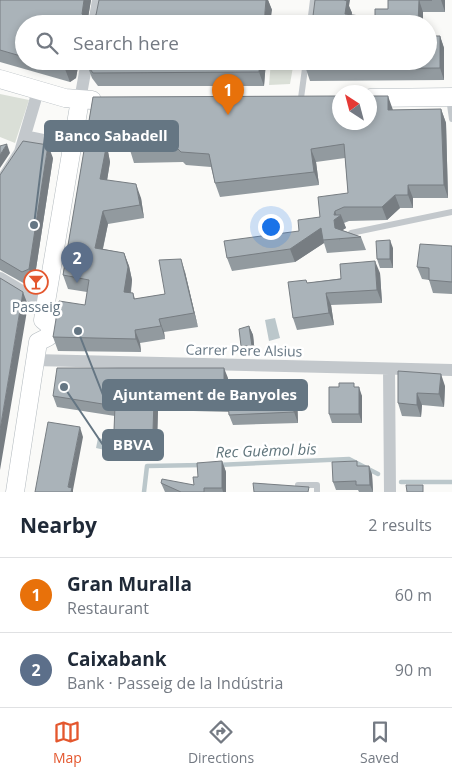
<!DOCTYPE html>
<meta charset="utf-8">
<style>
body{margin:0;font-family:"Open Sans",sans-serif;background:#f2f2f3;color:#1f2937}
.compass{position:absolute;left:332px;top:85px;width:45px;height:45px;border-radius:50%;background:#fff;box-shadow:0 2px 8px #0003;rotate:324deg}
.you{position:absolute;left:270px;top:226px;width:18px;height:18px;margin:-12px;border:4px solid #fff;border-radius:50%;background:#1a73e8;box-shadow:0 0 0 8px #1a73e833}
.badge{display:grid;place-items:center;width:32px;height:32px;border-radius:50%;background:#e4572e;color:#fff;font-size:16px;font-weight:700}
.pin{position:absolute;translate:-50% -41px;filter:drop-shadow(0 1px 2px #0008)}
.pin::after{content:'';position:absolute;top:26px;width:18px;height:15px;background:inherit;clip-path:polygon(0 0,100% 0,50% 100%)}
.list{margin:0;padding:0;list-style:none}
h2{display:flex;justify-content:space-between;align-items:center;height:65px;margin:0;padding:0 20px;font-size:21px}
h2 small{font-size:16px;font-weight:400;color:#747a83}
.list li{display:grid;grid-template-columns:32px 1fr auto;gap:15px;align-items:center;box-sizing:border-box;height:75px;padding:0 20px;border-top:1px solid #e0e1e3}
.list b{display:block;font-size:19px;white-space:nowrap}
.list p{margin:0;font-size:16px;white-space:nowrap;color:#747a83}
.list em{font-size:16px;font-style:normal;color:#747a83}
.icon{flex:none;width:28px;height:28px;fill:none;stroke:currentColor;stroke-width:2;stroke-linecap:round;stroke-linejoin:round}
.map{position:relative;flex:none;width:452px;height:492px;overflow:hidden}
.search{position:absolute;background:#fff;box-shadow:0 2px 8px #0003;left:15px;right:15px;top:15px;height:55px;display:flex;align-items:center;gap:12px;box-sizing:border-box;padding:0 18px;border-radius:28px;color:#747a83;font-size:19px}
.sheet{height:215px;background:#fff}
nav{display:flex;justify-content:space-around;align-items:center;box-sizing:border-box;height:70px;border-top:1px solid #e0e1e3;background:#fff;font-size:14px;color:#747a83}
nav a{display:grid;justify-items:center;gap:2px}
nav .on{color:#e4572e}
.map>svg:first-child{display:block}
</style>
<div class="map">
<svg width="452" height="492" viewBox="0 0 452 492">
<rect width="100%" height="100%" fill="#fafaf8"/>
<path fill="#dadfd7" d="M271 61H294L290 84 269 85Z
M0 94 29 100 15 143 0 137Z"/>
<path fill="#bbc7cb" d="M275 318 280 338 269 341 265 320Z
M98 438 120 442 118 453 96 448Z"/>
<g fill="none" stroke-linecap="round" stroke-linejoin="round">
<path stroke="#bbc7cb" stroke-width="4.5" d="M217 465 349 459 378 474
M401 482H452
M144 492 147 466 202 465"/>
<g stroke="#b3babf" stroke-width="19">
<path id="secondary" d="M0 79 65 98 92 100
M370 98 452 97
M15 492 38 342 48 337 51 331 48 324 43 320 80 100"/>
</g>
<path stroke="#c3c8cc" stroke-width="6" d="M310 24 313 0
M301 98 306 61
M449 98 452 119
M351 233 452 212
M298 485H317V492"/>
<path stroke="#c3c8cc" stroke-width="12" d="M94 24 98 0
M80 100 87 61
M25 136 73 146
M0 183 20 152 38 91
M0 278 30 296 48 293
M34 360 452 370
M389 369 390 492"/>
<use href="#secondary" stroke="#fff" stroke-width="18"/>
</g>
<path fill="#929a9f" d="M0 0H91L88 18 266 0H268L272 10 24 24V61H79L76 78 70 82 0 62Z
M388 0H445V12H423V24H312L349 6 352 13 351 15 375 18 388 9Z
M440 36 444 48V80L310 81 306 69Z
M266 61 264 86H98L92 78 87 65Z
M93 97 393 110 441 109 446 123 448 198H413V208H400L387 220 349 221 344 223 346 228 342 230 361 237 366 250 327 253 324 243 295 262 232 271 227 258 299 231 320 217 348 193 345 158 316 162 319 185 220 197 215 183 211 167 186 165 183 162 134 163 130 150 128 142 106 141 110 162 107 180 141 198 144 218 108 224 103 249 124 253 129 266 132 280 131 293H133L135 299 165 294 185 272 198 327 164 332 165 339 140 343 141 352 58 351 53 337 85 305 87 292 68 289 63 275Z
M53 158 34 282 27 285 0 270V175Z
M452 246V294L433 293 429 280 422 279 417 267Z
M393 248V268H380L377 259Z
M380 273 382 303 331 305 334 325 297 330 293 318 307 283Z
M249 326 253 335 255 354H244L241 346Z
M398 371 445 386 444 407 422 405 421 417 402 416 398 403Z
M228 378V383L246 382 247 387 293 385 297 396 298 423 233 425 229 415V412L158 410 157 441 118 440 114 430 115 416 57 407 53 396Z
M356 387 362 396V423H332L329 414Z
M222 461 226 472V492H165L161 483 194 485 198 477Z
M359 466 372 474 373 492H359L358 490H336L333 482Z"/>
<path fill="#777d82" d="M84 0H91L87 24 82 14Z
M266 0H268L272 10 270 24H264Z
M344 0H350L349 6 352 13 350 24 345 14Z
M419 0 423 12V24H418Z
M441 0H445V12Z
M440 36 444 48V80L440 68Z
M72 61H79L76 78 70 82 65 69Z
M260 61H266L264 86 259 72Z
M388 96 393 110V123L388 110Z
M441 109 446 123 448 198 444 185Z
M101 128 106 141 110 162 105 193 100 179Z
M7 144 10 153 0 168V155Z
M48 145 53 158 34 282 29 269Z
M311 149 316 162 319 185 314 172Z
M136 184 141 198 144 218 140 205Z
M408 185 413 198V208L408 195Z
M395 195 400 208 387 220 382 207Z
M103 211 108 224 100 261 95 248Z
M335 211 337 217 341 215 346 228 338 233 340 241 335 228 334 220Z
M321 228 324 243 295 262 290 249Z
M390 240 393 248V268L390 259Z
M124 253 129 266 132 280 129 305 124 292Z
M181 259 185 272 198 327 194 313Z
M375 261 380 273 382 303 377 290Z
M23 292 28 305 0 470V430Z
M326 293 331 305 334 325 329 313Z
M159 319 164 332 165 339 161 326Z
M249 326 253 335 255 354 252 346Z
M135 330 140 343 141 352 136 339Z
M224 368 228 378V394L224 383Z
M441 374 445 386 444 407 439 394Z
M293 385 297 396 298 423 294 412Z
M359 387 362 396V423L359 414Z
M417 393 422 405 421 417 417 405Z
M154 400 158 410 157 441 153 431Z
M80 427 83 437 73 490V492H70L68 487Z
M222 461 226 472V492H223L222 488Z
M369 466 372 474 373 492 370 485Z"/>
<path fill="#aab3b9" stroke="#777d82" d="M0 0H84L82 14 87 19 96 15 99 0H266L264 24H24V57L0 50Z
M315 0H344L347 1 345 14 375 18V9H388V0H432H419L418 24H312Z
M428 36H440V68L306 69 307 61H428Z
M40 61H72L71 65 65 69Z
M88 61H260L259 72 93 73 87 65Z
M340 96V122H370V96H388V110L441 109 444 185H408V195H395L382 207H344L335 211 334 215H341L334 220 335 228 361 237 323 240 321 228 290 249 227 258 224 241 299 231 298 220 320 217 318 197 348 193 344 144 311 149 314 172 215 183 209 154 181 152 178 149 130 150 126 129 101 128 106 148 100 179 136 184 140 205 103 211 95 248 124 253 128 267 124 292 133 293 134 299 165 294 159 260 181 259 194 313 159 319 161 326 135 330 136 339 53 337 59 301 85 305 89 280 63 275 93 97Z
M23 141 48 145 29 269 22 272 0 259V175Z
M7 144 0 155V146Z
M390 240V259H377L376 241Z
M420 244 452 246V282L429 280V268L417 267Z
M375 261 377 290 326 293 329 313 293 318 288 282 306 280 307 283 341 279 340 264Z
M0 278 23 292 0 430Z
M249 326 252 346H241L239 329Z
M57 368H224V383L246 382V387L293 385 294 412 229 415 228 401 154 400 153 431 114 430 115 406 53 396Z
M398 371 441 374 439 394 417 393V405L398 403Z
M339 383H354V387H359V414H329V387H339Z
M48 422 80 427 68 487 72 488 71 492H35Z
M222 461V488H204V492H181L161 483 162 479 194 485 193 477H198L197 463Z
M357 461V466H369L370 485H356V481L333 482 332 462Z
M253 483 309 487 308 492H254Z
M406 485H423V492H407Z"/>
<defs>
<g id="bar-ring" transform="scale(1.25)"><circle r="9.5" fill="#fff" stroke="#e4572e" stroke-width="1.5"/><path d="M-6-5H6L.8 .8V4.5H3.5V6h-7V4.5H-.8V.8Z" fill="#e4572e"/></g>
</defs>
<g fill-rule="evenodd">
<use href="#bar-ring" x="36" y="282"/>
</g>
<g text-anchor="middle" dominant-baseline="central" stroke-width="5" stroke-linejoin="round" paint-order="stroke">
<g font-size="14" fill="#657683" stroke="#fff">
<text x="36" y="306">Passeig</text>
</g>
<g font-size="14" fill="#657683" stroke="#fff">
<text transform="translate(244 350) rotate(1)">Carrer Pere Alsius</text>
</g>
<g font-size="15" font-style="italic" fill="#60757c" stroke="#fff">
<text transform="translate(266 450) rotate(-2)">Rec Guèmol bis</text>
</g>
</g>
<path fill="none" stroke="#657683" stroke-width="2" d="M34 225L45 136M78 331L103 395M64 387L103 445"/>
<g fill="#657683" stroke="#fff" stroke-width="2">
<circle cx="34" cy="225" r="5"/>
<circle cx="78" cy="331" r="5"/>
<circle cx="64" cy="387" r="5"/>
</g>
<g fill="#657683" stroke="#657683" stroke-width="2">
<rect x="45" y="121" width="133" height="30" rx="5"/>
<rect x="103" y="380" width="204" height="30" rx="5"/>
<rect x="103" y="430" width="60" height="30" rx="5"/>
</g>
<g font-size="15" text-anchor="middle" font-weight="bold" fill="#fff">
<text x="111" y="141">Banco Sabadell</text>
<text x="205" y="400">Ajuntament de Banyoles</text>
<text x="133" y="450">BBVA</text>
</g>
</svg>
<svg class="compass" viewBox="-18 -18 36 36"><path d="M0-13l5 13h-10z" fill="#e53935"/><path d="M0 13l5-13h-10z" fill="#747a83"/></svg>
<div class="you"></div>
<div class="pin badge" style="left:228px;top:115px;background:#e8710a">1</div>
<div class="pin badge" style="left:77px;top:283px;background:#5c6f8a">2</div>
<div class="search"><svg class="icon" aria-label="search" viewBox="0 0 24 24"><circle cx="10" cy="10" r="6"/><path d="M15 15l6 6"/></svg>Search here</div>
</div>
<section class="sheet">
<h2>Nearby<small>2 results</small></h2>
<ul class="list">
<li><span class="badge" style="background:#e8710a">1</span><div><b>Gran Muralla</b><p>Restaurant</p></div><em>60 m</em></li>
<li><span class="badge" style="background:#5c6f8a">2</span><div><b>Caixabank</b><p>Bank · Passeig de la Indústria</p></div><em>90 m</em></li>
</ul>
</section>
<nav>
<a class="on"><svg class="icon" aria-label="map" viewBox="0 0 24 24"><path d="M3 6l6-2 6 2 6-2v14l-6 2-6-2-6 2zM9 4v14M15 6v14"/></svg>Map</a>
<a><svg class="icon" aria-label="directions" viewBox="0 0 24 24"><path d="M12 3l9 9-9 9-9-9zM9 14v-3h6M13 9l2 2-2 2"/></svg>Directions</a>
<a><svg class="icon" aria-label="saved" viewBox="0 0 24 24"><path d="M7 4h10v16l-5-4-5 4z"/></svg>Saved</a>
</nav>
